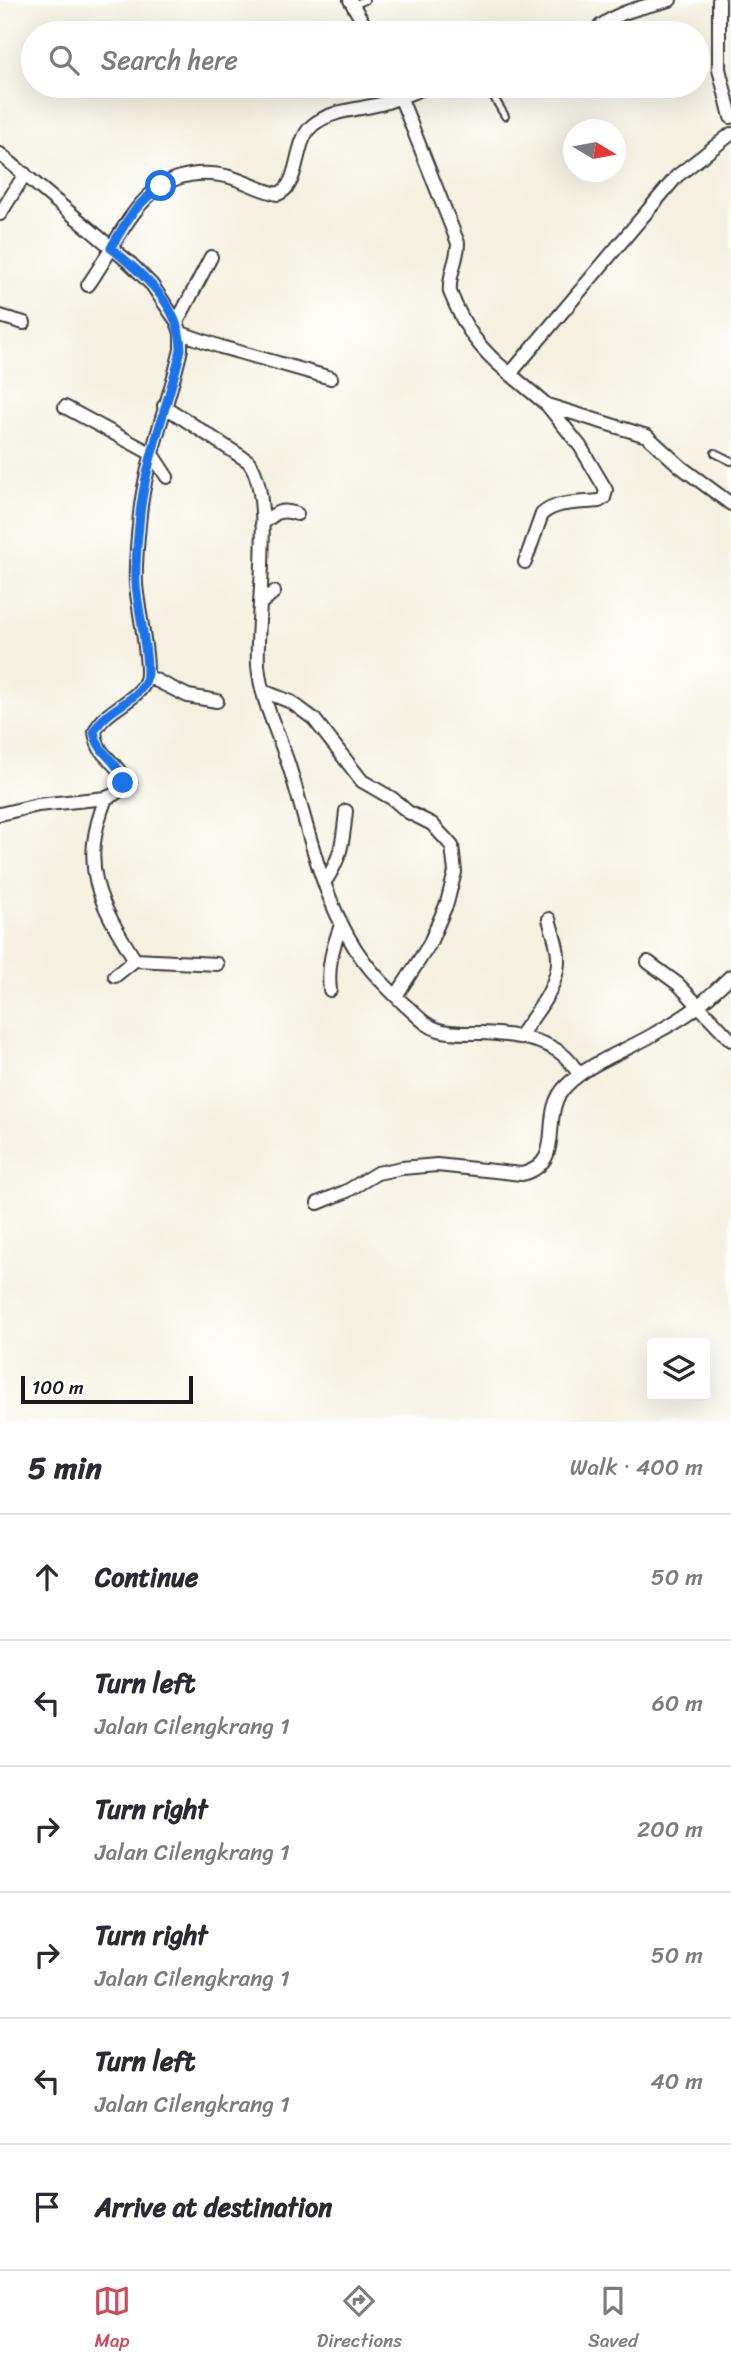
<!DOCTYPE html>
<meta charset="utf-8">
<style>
body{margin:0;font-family:Sriracha,sans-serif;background:#f7f7f7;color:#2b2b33}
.controls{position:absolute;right:21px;bottom:21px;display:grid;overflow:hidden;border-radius:7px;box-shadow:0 7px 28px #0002}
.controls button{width:63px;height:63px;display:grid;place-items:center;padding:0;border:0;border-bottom:2px solid #e1e1e2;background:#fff;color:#2b2b33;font:35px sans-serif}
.compass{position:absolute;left:563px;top:119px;width:63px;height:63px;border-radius:50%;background:#fff;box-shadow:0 7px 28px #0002;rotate:100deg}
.scale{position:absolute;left:21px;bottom:18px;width:172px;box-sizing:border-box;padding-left:7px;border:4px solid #1c1c1c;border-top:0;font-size:19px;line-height:24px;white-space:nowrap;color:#1c1c1c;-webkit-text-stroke:5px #fff;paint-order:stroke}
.stop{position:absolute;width:21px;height:21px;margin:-16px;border:5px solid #1a73e8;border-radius:50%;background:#fff}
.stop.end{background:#1a73e8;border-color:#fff;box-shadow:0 2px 7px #0008}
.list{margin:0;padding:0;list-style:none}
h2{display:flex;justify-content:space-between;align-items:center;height:91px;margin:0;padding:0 28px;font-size:30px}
h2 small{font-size:23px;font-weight:400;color:#7c7c81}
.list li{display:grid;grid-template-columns:46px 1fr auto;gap:21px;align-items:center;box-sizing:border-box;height:126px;padding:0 28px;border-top:2px solid #e1e1e2}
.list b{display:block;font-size:26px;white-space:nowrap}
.list p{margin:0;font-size:23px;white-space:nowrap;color:#7c7c81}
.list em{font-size:23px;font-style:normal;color:#7c7c81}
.icon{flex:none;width:38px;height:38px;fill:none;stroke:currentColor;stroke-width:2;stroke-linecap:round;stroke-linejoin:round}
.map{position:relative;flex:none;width:731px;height:1422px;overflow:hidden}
.search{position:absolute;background:#fff;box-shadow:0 7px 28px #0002;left:21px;right:21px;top:21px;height:77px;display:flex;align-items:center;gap:18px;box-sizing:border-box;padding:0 24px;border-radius:38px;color:#7c7c81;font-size:26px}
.sheet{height:847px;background:#fff}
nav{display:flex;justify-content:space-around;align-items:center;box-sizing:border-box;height:98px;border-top:2px solid #e1e1e2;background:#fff;font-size:19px;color:#7c7c81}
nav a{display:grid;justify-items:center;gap:4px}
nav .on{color:#d1495b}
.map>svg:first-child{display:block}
</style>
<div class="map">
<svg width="731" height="1422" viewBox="0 0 731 1422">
<rect width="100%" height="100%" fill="#fff"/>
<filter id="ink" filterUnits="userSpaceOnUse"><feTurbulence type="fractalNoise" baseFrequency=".0143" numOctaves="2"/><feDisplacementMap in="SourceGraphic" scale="14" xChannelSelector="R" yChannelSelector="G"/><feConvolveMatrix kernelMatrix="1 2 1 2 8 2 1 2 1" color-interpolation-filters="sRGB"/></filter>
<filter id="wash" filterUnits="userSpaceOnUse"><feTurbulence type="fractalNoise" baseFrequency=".00686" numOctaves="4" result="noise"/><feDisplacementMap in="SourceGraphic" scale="28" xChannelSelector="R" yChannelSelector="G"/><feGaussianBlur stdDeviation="1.57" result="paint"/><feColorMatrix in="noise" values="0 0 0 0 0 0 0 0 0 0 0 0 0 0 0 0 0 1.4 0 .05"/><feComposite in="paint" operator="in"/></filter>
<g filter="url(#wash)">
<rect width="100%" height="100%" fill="#f5f1e1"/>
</g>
<g filter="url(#ink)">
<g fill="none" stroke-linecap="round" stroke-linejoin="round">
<g stroke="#3d3c3a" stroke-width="10">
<path id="lane" d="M354 5 365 0
M487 86 505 116
M715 453 731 461"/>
</g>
<g stroke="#3d3c3a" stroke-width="16">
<path id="street" d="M350 0 369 33
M719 0V69L731 117
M592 33C616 11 639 8 670 0
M396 86 458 243C458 260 448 275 450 292 465 329 479 349 510 374
M731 134 677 176 510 374 547 405 647 436 681 467 731 504
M0 154 131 264 152 285 177 322 181 333V349C168 407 143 465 139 525 137 545 135 565 136 584 137 604 151 665 146 680 138 702 105 708 95 732 96 740 98 747 103 753 117 769 140 785 106 798L38 805 0 814
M0 214 25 174
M88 285C125 234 143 160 226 176 244 180 260 191 278 194 301 185 293 141 313 125 332 109 361 110 384 103 400 98 415 91 430 86
M0 316 24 323
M177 322 211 257
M181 333 221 347 331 378
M164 406 248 461C276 493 255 619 258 665 261 701 278 732 289 766 306 819 317 877 343 927 360 961 378 979 405 1005 416 1014 425 1026 439 1030 452 1034 468 1033 481 1033 506 1034 542 1038 562 1054 569 1059 574 1067 579 1074
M65 407 152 454 167 477
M262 524C276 513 279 508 297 514
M525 562 542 514C557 501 580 503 599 501L604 498 606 490 580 446 547 405
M260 604 274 592
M147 676 188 696 217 701
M263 691 291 702 314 719 362 781 393 799 408 812 432 824 452 846 455 872 447 903 429 945 396 996
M106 798C79 866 98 901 135 960L217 964
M324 883C342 858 343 840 346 811
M648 962 678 984 731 1040
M115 976 135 960
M330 990C327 966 333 947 341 925
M519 1037C534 1015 560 986 558 957 558 945 552 931 549 919
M318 1203 347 1191 377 1173 402 1168 437 1165 522 1174C569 1162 537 1115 566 1086 590 1062 626 1051 654 1034 669 1025 686 1017 699 1005 710 996 720 986 731 976"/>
</g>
<use href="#lane" stroke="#fff" stroke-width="6"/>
<use href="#street" stroke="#fff" stroke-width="12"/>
</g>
</g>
<g fill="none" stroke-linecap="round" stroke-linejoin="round" filter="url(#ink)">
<path stroke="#1a73e8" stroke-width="9" d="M123 783C121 761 99 757 94 732 105 708 138 702 146 680 151 664 137 604 136 584 135 565 137 545 139 525 143 465 168 407 181 349 180 305 143 274 111 248 127 220 135 205 161 186"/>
</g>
</svg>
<div class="controls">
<button><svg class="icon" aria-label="layers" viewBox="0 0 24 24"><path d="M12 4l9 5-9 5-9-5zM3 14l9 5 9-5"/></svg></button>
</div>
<svg class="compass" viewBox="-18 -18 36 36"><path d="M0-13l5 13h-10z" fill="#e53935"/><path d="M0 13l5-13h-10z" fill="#7c7c81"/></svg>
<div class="scale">100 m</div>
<div class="stop" style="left:161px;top:186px"></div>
<div class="stop end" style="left:123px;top:783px"></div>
<div class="search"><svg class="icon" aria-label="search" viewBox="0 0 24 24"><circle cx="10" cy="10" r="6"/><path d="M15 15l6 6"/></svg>Search here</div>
</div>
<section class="sheet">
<h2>5 min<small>Walk · 400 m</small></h2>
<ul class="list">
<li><svg class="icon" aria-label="ahead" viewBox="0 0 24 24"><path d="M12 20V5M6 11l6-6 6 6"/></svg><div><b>Continue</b></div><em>50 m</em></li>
<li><svg class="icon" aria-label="left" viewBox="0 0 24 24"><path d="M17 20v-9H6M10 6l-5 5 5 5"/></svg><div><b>Turn left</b><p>Jalan Cilengkrang 1</p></div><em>60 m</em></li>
<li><svg class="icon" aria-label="right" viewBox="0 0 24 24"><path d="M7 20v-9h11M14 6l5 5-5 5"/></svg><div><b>Turn right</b><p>Jalan Cilengkrang 1</p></div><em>200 m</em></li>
<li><svg class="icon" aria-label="right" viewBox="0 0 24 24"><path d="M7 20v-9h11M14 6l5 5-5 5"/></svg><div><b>Turn right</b><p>Jalan Cilengkrang 1</p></div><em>50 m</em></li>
<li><svg class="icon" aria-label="left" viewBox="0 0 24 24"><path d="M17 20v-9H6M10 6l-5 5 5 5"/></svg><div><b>Turn left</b><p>Jalan Cilengkrang 1</p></div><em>40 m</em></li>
<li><svg class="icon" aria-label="arrive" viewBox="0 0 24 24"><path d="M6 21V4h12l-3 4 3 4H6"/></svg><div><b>Arrive at destination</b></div></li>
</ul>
</section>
<nav>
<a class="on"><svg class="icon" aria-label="map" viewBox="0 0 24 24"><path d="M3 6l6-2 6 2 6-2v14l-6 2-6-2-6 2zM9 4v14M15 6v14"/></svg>Map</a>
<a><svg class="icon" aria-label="directions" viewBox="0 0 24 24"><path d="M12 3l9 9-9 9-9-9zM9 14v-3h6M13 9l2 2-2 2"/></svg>Directions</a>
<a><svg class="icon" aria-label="saved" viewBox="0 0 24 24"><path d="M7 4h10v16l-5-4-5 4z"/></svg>Saved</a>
</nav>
